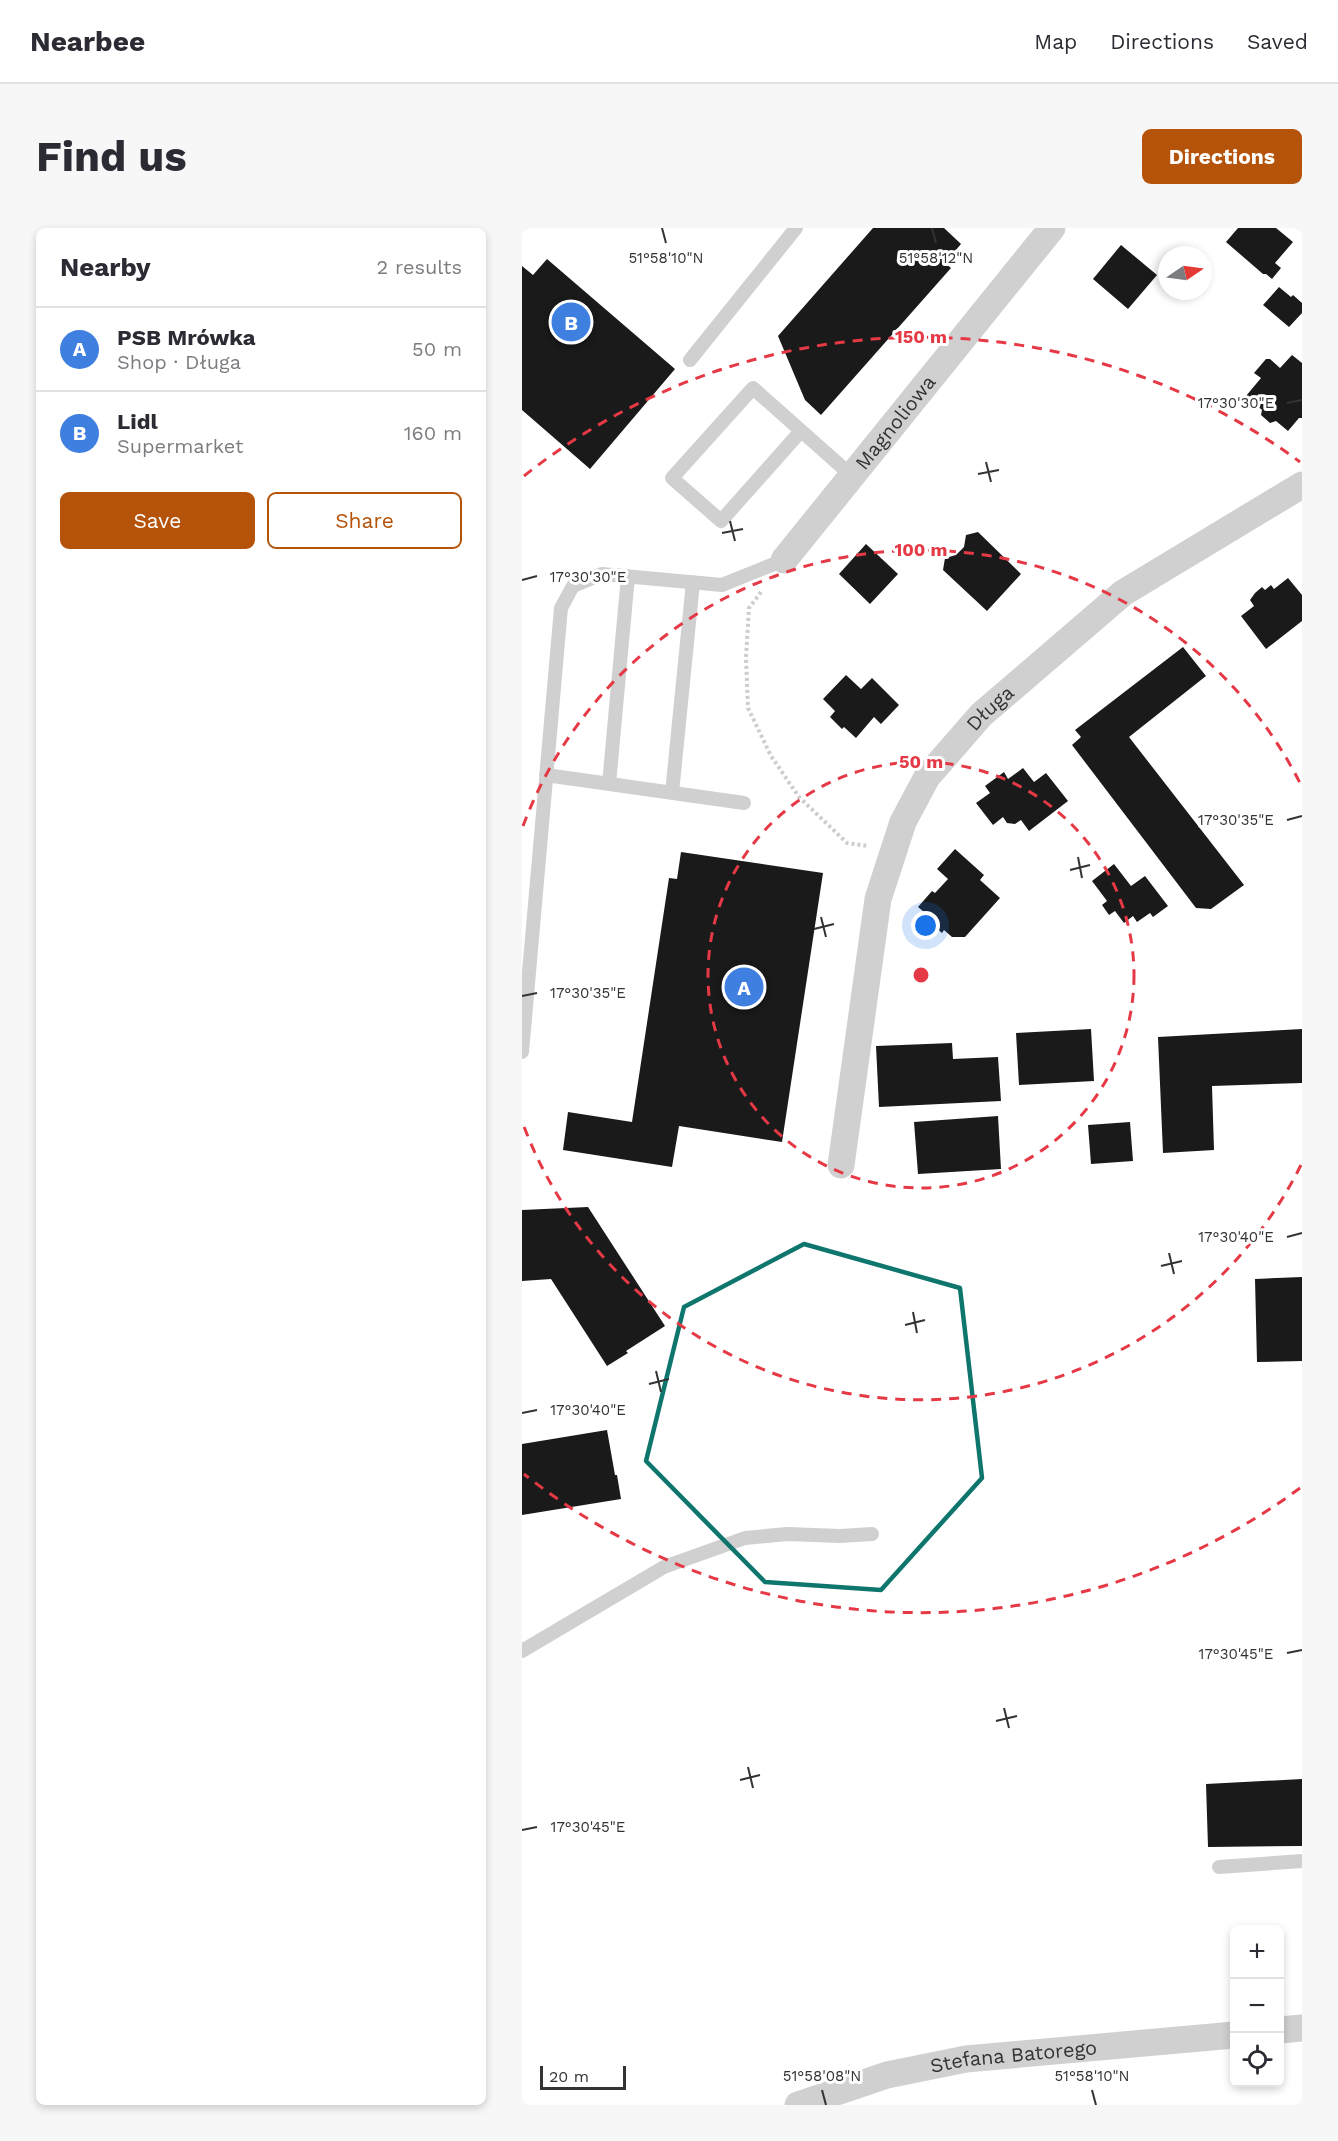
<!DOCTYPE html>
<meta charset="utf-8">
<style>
body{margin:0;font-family:"Work Sans",sans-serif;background:#f7f7f7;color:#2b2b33}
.controls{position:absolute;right:18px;bottom:18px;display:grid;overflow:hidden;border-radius:9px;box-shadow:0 3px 9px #0003}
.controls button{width:54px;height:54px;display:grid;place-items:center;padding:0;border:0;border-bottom:2px solid #e1e1e2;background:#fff;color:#2b2b33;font:30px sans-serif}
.compass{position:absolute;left:636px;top:18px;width:54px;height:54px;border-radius:50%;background:#fff;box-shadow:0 3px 9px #0003;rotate:77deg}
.scale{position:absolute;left:18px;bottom:15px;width:86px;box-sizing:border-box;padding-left:6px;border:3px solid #333;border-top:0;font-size:16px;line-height:21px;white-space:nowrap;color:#333;-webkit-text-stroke:4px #fff;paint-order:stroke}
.you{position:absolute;left:404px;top:698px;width:21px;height:21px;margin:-15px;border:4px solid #fff;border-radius:50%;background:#1a73e8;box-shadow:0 0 0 9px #1a73e833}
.badge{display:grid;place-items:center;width:39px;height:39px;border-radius:50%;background:#b45309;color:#fff;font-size:20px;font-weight:700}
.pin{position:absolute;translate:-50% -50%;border:3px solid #fff;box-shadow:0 2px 6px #0006}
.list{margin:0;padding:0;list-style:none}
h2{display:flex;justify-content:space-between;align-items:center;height:78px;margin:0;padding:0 24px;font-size:26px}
h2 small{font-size:20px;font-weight:400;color:#7c7c81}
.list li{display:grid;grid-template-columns:39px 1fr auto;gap:18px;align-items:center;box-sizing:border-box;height:84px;padding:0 24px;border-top:2px solid #e1e1e2}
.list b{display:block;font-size:22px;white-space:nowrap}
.list p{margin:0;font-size:20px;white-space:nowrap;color:#7c7c81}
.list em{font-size:20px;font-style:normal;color:#7c7c81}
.actions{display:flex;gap:12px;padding:18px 24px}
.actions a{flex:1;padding:14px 0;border:2px solid #b45309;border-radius:9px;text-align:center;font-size:21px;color:#b45309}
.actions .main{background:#b45309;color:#fff}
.icon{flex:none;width:33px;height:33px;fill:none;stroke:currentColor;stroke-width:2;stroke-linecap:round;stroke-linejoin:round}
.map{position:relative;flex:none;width:780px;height:1877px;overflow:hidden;border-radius:9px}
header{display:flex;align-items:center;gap:36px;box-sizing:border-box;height:84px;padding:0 30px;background:#fff;border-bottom:2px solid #e1e1e2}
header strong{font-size:28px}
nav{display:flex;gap:33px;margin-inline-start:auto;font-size:21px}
.intro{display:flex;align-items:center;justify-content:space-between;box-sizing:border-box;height:144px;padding:0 36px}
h1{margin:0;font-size:42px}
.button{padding:15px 27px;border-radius:9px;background:#b45309;color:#fff;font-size:21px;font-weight:700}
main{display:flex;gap:36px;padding:0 36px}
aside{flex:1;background:#fff;border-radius:9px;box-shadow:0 3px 9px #0003}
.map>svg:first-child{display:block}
</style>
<header>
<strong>Nearbee</strong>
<nav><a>Map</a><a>Directions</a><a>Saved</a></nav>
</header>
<div class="intro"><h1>Find us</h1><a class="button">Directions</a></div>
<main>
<aside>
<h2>Nearby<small>2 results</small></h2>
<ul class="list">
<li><span class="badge" style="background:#3f7fe0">A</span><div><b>PSB Mrówka</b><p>Shop · Długa</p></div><em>50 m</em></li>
<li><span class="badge" style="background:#3f7fe0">B</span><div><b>Lidl</b><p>Supermarket</p></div><em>160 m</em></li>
</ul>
<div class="actions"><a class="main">Save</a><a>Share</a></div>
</aside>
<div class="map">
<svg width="780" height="1877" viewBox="0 0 780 1877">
<rect width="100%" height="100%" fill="#fff"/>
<path fill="#1a1a1a" d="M351 0H422L439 16 423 35 429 40 299 187 283 172 256 108Z
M716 0H754L771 14 753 35 759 40 750 51 744 46H741L704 14Z
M599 17 635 47 606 81 571 51Z
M25 31 153 141 68 241 0 182V38L11 47Z
M757 59 769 69 771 67 780 75V85L767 99 741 77Z
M770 127 780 135V190H777L766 203 754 193 748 195 739 187 740 182 724 168 739 150 732 145 744 131H748L758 140Z
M456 304 499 346 465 383 421 342 423 330 434 327 442 319 444 307Z
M344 316 376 346 348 376 317 346Z
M766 350 780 367V393L744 421 719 388 732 378 728 372 733 365 740 359 743 362 749 357 752 361Z
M661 419 684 448 607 509 722 657 689 681 674 680 550 517 559 509 553 502Z
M324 447 339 461 350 450 377 477 359 496 352 489 334 510 322 499 320 501 308 489 313 483 301 471Z
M501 540 512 554 524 545 546 573 507 603 499 592 493 596 485 595 481 589 471 597 454 575 468 565 463 558 482 544 486 551Z
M433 621 462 647 458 652 478 670 443 709H430L422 702 420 705 405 692 408 689 396 679 410 663 413 665 426 651 415 641Z
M159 624 301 645 260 914 157 898 150 939 41 922 46 884 110 894 147 650 155 651Z
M592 636 609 658 623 648 646 678 631 689 628 685 615 694 611 688 602 695 593 683 587 687 580 677 585 673 570 653Z
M569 801 572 853 497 857 494 805Z
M780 801V855L690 858 692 922 641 925 636 809Z
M430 815 431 831 476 829 479 873 357 879 354 818Z
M476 888 479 941 396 946 392 894Z
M608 894 611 933 569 936 566 897Z
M66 979 143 1098 104 1123 106 1125 85 1138 29 1051 0 1053V982Z
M780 1049V1133L735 1134 733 1051Z
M85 1202 93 1247H95L99 1271 0 1287V1216Z
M780 1551V1618L686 1619 684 1556Z"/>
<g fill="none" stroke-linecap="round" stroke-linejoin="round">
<path stroke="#cdcdcd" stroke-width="4" stroke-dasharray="3 3" stroke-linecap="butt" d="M239 364 227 380 224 429 226 480 249 528 277 569 325 615 346 618"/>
<path stroke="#d0d0d0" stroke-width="14" d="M168 132 274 0
M279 203 199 293 150 250 231 160 330 248
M24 547 222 575
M87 556 106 348
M150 565 171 354
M0 824 39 380 51 358 80 346 200 357 262 332
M0 1423 142 1339 223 1310 265 1306 318 1308 350 1306
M697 1639 780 1633"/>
<g stroke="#d0d0d0" stroke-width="27">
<path id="s1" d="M262 332 530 0"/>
<path id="s2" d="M319 937 356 671 381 594 405 549 459 487 601 365 780 257"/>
<path d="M758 1802 780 1800"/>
<path id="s3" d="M276 1877 365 1847 444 1831 712 1807"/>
</g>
</g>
<path fill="none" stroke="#0f766e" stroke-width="4.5" stroke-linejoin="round" d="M282 1016 438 1060 460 1250 359 1362 243 1354 124 1233 162 1079Z"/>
<path fill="none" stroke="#333" stroke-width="2" d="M140 0 144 15M410 0 414 15M765 175 780 172M464 234 469 254M456 246 477 242M208 293 213 313M200 305 221 301M0 352 15 348M765 592 780 588M556 629 560 650M548 642 568 637M299 689 304 709M292 701 312 696M0 768 15 765M765 1009 780 1005M647 1025 652 1046M639 1038 660 1033M391 1084 395 1105M383 1097 403 1092M134 1143 139 1164M127 1156 147 1151M0 1185 15 1182M765 1425 780 1422M482 1480 487 1500M474 1493 495 1488M226 1539 231 1560M218 1552 238 1547M0 1602 15 1599M300 1862 304 1877M570 1862 574 1877"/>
<g fill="none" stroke="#e63946" stroke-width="3" stroke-dasharray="10 8">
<circle cx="399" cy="747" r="213"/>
<path d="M779 937A425 425 0 0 1 1 896M1 598A425 425 0 0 1 779 557"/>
<path d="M778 1260A638 638 0 0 1 2 1246M2 248A638 638 0 0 1 778 234"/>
</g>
<g text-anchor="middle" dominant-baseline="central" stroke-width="6" stroke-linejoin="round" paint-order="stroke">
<g font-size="20" fill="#333" stroke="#fff">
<text stroke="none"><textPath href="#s1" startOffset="177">Magnoliowa</textPath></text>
<text stroke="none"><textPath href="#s2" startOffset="494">Długa</textPath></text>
<text stroke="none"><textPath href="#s3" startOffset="222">Stefana Batorego</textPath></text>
</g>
</g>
<g font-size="15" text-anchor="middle" fill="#333" stroke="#fff" stroke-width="6" stroke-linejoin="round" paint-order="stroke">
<text x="144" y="35">51°58'10"N</text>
<text x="414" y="35">51°58'12"N</text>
<text x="714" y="180">17°30'30"E</text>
<text x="66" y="354">17°30'30"E</text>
<text x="714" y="597">17°30'35"E</text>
<text x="66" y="770">17°30'35"E</text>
<text x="714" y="1014">17°30'40"E</text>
<text x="66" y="1187">17°30'40"E</text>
<text x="714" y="1431">17°30'45"E</text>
<text x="66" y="1604">17°30'45"E</text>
<text x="300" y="1853">51°58'08"N</text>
<text x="570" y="1853">51°58'10"N</text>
</g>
<circle cx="399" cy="747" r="9" fill="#e63946" stroke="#fff" stroke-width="3"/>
<g font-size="18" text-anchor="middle" font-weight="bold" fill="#e63946" stroke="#fff" stroke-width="6" stroke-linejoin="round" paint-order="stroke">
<text x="399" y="115">150 m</text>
<text x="399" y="328">100 m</text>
<text x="399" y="540">50 m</text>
</g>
</svg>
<div class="controls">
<button>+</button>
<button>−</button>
<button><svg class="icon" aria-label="locate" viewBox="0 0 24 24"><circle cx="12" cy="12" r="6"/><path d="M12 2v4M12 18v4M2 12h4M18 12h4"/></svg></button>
</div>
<svg class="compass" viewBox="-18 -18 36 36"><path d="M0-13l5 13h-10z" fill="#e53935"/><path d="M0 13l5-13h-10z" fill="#7c7c81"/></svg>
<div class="scale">20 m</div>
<div class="you"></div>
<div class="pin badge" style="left:222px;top:759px;background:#3f7fe0">A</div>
<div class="pin badge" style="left:49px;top:94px;background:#3f7fe0">B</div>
</div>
</main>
